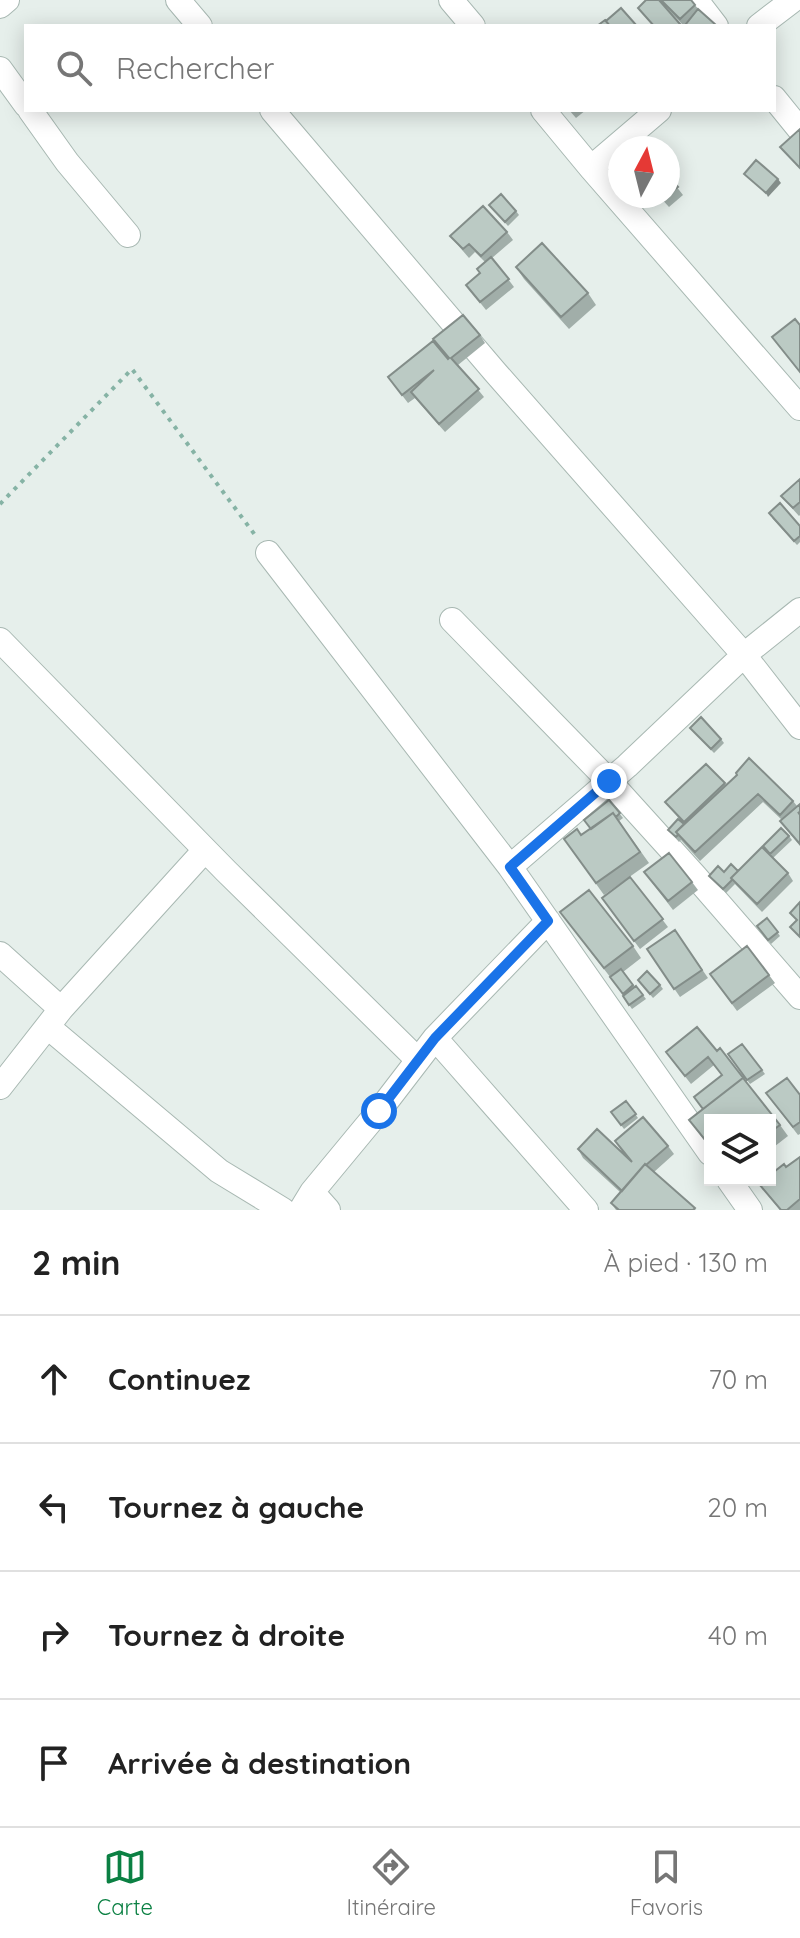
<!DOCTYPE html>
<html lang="fr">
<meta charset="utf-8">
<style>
body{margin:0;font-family:Quicksand,sans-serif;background:#f6f6f6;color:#222}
.controls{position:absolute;right:24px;bottom:24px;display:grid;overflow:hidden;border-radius:0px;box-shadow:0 4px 20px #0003}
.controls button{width:72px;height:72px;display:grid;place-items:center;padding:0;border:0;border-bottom:2px solid #e0e0e0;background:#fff;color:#222;font:40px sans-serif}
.compass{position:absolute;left:608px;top:136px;width:72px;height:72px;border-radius:50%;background:#fff;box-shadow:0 4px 20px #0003;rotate:7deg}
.stop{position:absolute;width:24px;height:24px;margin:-18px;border:6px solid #1a73e8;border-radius:50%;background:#fff}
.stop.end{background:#1a73e8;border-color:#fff;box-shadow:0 2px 8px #0008}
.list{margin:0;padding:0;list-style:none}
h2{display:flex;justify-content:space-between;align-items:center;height:104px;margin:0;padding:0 32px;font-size:34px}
h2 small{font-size:26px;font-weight:400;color:#767676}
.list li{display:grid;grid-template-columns:52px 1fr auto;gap:24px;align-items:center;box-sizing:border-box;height:128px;padding:0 32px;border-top:2px solid #e0e0e0}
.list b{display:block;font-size:30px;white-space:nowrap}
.list em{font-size:26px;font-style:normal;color:#767676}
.icon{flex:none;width:44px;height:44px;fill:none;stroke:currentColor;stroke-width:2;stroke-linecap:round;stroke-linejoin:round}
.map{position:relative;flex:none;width:800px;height:1210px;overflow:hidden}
.search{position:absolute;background:#fff;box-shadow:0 4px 20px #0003;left:24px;right:24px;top:24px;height:88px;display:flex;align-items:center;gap:20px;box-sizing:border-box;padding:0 28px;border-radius:0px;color:#767676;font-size:30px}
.sheet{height:616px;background:#fff}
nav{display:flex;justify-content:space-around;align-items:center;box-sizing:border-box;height:112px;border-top:2px solid #e0e0e0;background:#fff;font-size:22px;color:#767676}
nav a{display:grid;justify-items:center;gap:4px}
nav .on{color:#0b8043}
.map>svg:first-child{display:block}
</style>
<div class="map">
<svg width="800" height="1210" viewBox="0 0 800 1210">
<rect width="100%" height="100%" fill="#e6efeb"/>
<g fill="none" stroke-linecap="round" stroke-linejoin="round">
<g stroke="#a8b8b2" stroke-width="26">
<path id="minor" d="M178 0 200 26
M451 0 473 26
M696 0 716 26
M0 6 7 0
M759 26 793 0
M0 69 26 105
M774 98 800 130
M30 110 67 162 128 235
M272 110 495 372 744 655 800 727
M543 110 591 168 800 408
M591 168 659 110
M268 553 510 867 710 1153
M452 620 609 781 695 876 800 997
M0 640 226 871 418 1060
M510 867 627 766 744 655 800 610
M0 954 61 1009
M48 1027 219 1171 283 1210
M435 1038 586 1210
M0 1087 61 1009 205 850
M729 1180 750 1210
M312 1192 328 1210
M301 1210 312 1192 379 1111 435 1038 548 921"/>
</g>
<path stroke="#86b3a5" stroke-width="4" stroke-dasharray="4 6" stroke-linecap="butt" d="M0 504 132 369 255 535"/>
<use href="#minor" stroke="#fff" stroke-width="24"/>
</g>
<path fill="#a1aea9" d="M659 0H691L699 10 717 26H684Z
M569 110H586L576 118Z
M668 176 683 195 669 207 659 196H668Z
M489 205 516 211 519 215 508 226Z
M507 232 513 240 492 258 514 287 486 310 466 285 480 273 485 262 475 252 469 258 450 236Z
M516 267 588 293 596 305 569 329 524 279Z
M480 335 485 343 458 365 484 397 445 432 415 398 408 403 388 377 449 359 433 339Z
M800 479V515L799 516 781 496Z
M772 518 800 526V542L797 545Z
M690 728 721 739 724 743 714 753Z
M706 764 726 785 793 801 797 806 800 804V846L786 829 780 821 782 820 763 802 700 861 681 840 679 842 668 830 684 824 665 802Z
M609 800 623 818 619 821 649 863 604 895 564 839 581 835 590 829Z
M789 836 792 840 773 858 763 846Z
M738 871 788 873 793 881 762 912 735 884 726 893 709 876 724 872Z
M644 872 692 882 698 890 673 910Z
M630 877 668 927 640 949 602 898Z
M560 912 633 946 641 958 623 972 635 987 636 986 646 999 632 1009 623 996 624 995Z
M767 918 780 936 771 944 757 926Z
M675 930 708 978 680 997 647 949Z
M747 946 775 983 737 1011 710 974Z
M638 980 660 985 663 989 653 998Z
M697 1027 780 1125 788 1136 770 1150V1120H710V1148L689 1120 702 1109 722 1075 714 1065 691 1084 666 1052Z
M742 1044 765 1074 750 1084 728 1054Z
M766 1093 800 1095V1134L798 1135Z
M626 1101 638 1118 624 1129 611 1112Z
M668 1146 674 1154 654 1172 696 1210H616L611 1203 620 1192 583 1158 578 1149 629 1159Z
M800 1157V1210H780L759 1184Z"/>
<path fill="#838d89" d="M778 179 781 183 768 197 766 193Z"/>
<path fill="#bbcac4" stroke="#838d89" stroke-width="2" d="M646 0H659L680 24 678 26H654L638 8Z
M661 0H691L695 5 680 19Z
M621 8 637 26H610L606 21Z
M698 9 716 25 715 26H688L686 24Z
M605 20 610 26H597Z
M800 129V168L780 147Z
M756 160 778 179 766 193 744 174Z
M668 176 678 187 668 195Z
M501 194 516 211 505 222 489 205Z
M483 206 507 232 481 256 469 244 463 249 450 236Z
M542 243 588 293 561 317 516 267Z
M491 257 509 279 480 302 466 285 480 273 477 269Z
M463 315 480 335 451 358 479 389 439 424 411 392 434 370 402 395 388 377 433 341 448 359 449 358 433 339Z
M795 319 800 325V372L772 337Z
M800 479V502L793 508 781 496Z
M780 503 800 526V536L794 541 769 513Z
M701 717 721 739 711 749 690 728Z
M749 758 793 801 780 815 758 794 695 852 676 832 737 775 736 773Z
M706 764 725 783 684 822 665 802Z
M609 800 620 813 616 817 613 813 591 829 584 820Z
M800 804V814L798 812 800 815V844L780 821Z
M613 813 640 852 596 883 564 839 577 829 581 835Z
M678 819 684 824 676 832 678 835 676 837 668 830Z
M781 828 789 836 770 854 763 846Z
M762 847 788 873 757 904 731 878Z
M669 853 692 882 668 901 644 872Z
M731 864 738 871 731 878 732 880 723 889 709 876 718 866 724 872Z
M630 877 663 919 634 941 602 898Z
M589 890 633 946 604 968 560 912Z
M800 902V937L790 927 797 920 790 913Z
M767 918 778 932 768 940 757 926Z
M675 930 702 970 674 989 647 949Z
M747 946 769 975 732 1003 710 974Z
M621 969 633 985 623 994 610 977Z
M647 971 660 985 650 994 638 980Z
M636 986 643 995 629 1005 623 996Z
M697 1027 717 1051 720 1048 744 1079 743 1078 703 1109 694 1097 722 1075 708 1057 685 1076 666 1052Z
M742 1044 762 1070 747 1080 728 1054Z
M743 1078 780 1125 770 1132V1120H710V1146L689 1120Z
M787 1078 800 1095V1122L793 1127 766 1093Z
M626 1101 636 1114 621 1125 611 1112Z
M643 1117 668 1146 646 1165 645 1164 622 1191 578 1149 597 1129 632 1162 615 1141Z
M800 1157V1199L787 1210H781L759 1184 764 1180H770V1175L784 1164 786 1167Z
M645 1164 695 1208 693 1210H619L611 1203Z"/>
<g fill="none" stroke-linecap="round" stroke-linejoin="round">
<path stroke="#1a73e8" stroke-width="10" d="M379 1111 435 1038 548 921 510 867 609 781"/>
</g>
</svg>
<div class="controls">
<button><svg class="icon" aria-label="layers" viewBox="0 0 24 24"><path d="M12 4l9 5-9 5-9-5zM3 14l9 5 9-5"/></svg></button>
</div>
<svg class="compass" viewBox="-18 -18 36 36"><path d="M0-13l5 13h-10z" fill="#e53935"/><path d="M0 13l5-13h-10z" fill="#767676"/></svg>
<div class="stop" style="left:379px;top:1111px"></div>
<div class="stop end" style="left:609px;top:781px"></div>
<div class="search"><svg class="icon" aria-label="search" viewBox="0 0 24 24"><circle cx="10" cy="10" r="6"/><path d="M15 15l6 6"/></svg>Rechercher</div>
</div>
<section class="sheet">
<h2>2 min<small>À pied · 130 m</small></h2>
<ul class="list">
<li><svg class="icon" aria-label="ahead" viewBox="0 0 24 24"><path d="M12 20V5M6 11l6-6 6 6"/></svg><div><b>Continuez</b></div><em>70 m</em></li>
<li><svg class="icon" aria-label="left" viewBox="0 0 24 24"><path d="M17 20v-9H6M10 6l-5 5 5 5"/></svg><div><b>Tournez à gauche</b></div><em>20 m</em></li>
<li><svg class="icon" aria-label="right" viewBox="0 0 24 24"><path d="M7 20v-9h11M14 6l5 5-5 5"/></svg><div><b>Tournez à droite</b></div><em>40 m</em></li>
<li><svg class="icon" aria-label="arrive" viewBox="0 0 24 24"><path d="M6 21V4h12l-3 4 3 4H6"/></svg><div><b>Arrivée à destination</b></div></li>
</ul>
</section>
<nav>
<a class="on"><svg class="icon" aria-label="map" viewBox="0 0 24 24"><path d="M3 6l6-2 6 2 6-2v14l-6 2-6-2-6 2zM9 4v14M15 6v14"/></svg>Carte</a>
<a><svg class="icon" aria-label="directions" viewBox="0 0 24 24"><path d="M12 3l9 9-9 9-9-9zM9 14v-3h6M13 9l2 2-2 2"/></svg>Itinéraire</a>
<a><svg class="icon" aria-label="saved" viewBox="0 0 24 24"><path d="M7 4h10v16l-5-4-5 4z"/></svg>Favoris</a>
</nav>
